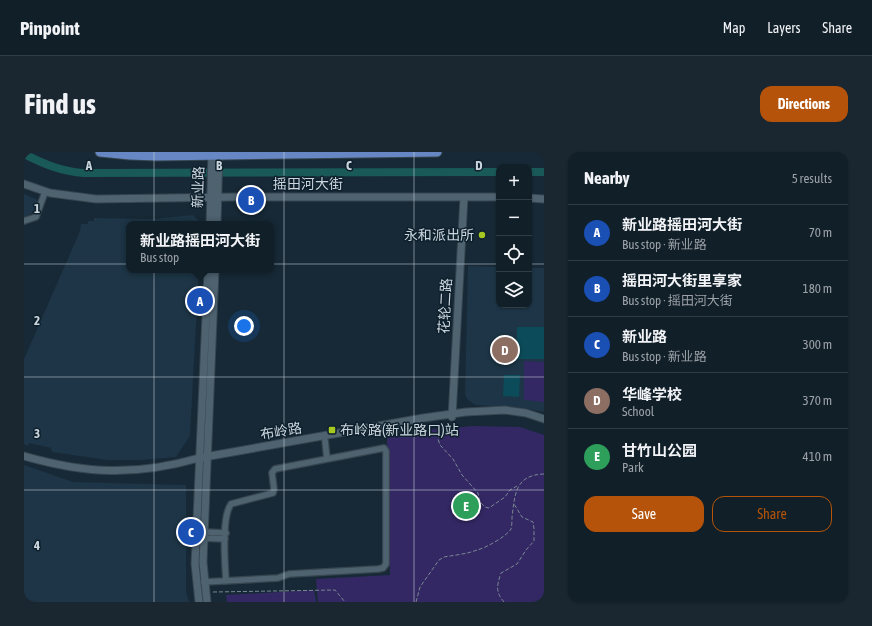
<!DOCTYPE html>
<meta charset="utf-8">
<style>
body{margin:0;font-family:"Asap Condensed","Noto Sans SC",sans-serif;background:#1a2730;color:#f1f3f6}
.controls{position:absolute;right:12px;top:12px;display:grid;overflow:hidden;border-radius:8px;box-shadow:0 1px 3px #0004}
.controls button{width:36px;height:36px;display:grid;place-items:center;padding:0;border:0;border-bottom:1px solid #303d45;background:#111f28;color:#f1f3f6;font:20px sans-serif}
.you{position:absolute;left:220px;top:174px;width:14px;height:14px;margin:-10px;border:3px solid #fff;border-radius:50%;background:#1a73e8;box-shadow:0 0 0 6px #1a73e833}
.badge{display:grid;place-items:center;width:26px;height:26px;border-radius:50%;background:#b45309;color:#fff;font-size:13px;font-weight:700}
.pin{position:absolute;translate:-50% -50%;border:2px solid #fff;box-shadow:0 1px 4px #0006}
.popup{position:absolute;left:102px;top:69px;width:148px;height:52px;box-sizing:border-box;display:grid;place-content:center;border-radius:8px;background:#111f28;filter:drop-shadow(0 1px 3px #0005);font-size:13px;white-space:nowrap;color:#9ca2a8}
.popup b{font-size:15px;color:#f1f3f6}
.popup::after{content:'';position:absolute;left:50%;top:100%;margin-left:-8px;border:8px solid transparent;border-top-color:#111f28}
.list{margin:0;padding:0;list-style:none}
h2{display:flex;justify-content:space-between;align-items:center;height:52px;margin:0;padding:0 16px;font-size:17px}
h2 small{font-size:13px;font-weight:400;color:#9ca2a8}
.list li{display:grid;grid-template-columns:26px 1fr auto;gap:12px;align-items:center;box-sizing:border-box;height:56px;padding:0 16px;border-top:1px solid #303d45}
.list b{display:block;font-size:15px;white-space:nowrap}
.list p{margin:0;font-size:13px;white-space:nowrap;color:#9ca2a8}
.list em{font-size:13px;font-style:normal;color:#9ca2a8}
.actions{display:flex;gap:8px;padding:12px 16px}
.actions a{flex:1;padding:9px 0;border:1px solid #b45309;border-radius:12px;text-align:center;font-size:14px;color:#b45309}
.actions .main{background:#b45309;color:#fff}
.icon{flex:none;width:22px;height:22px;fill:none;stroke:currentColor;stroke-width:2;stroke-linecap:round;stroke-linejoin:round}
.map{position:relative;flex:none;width:520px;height:450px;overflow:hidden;border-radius:12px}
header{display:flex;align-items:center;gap:24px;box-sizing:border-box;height:56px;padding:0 20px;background:#111f28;border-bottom:1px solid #303d45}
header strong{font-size:19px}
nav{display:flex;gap:22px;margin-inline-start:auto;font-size:14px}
.intro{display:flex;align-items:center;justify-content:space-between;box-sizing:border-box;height:96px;padding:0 24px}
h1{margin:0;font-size:28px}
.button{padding:10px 18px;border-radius:12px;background:#b45309;color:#fff;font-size:14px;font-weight:700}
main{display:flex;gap:24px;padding:0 24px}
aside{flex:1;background:#111f28;border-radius:12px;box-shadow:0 1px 3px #0004}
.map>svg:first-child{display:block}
</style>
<header>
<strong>Pinpoint</strong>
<nav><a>Map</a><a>Layers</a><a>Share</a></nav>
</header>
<div class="intro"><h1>Find us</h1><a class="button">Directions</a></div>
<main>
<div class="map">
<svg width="520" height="450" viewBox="0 0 520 450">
<rect width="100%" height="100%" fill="#172936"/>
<path fill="#1d3546" d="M0 42 14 48 8 61 0 66Z
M169 63 178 72H105V118H175L166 284 152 305 116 308H83L28 300 27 296 5 291 4 294 0 292V207L56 79 57 72H64V69H70V66L128 67Z
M444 114 475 115V153H505V116H520V260L499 256 452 253 444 248 441 243Z
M0 313 49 330 162 333V440L165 450H0Z"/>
<path fill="#332864" d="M500 209 520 210V250L500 248Z
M448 274 496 275 520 283V450H294L292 427 366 423 363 286 404 278Z
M290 438 292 450H203L202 443Z"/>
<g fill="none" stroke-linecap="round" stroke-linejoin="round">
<path stroke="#195a59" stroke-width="8" d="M0 2C20 12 36 19 59 21L475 20
M505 20H520"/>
</g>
<path fill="#0c4c5a" d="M493 175H520V207H493Z
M480 223H496L495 245 479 244Z"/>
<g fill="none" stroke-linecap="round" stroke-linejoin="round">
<g stroke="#36454f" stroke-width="8">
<path id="minor" d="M0 69 12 65 21 40
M180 380 202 381
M180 386 201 387
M202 429C201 412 197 366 207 352L249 341 250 337 248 321 251 317 303 307
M180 430 254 426 265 422 354 417 359 416 362 412V299L360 296 303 307 301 288"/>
</g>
<g stroke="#36454f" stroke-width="9">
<path id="tertiary" d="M0 32 26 41 72 47 212 45H475
M505 46 520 47
M186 72 188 0
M193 72 195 0
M428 265 440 45
M0 304C63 322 112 324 175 306L399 266 442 260 481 258 502 261 520 267
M175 450 171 412 184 118
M183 450 179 410 191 118"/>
</g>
<g stroke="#36454f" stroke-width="11">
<path id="primary" d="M76 0 106 3 133 4 413 0"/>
</g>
<path stroke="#798792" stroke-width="1" stroke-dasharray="4 2" stroke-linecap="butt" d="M417 270V277L414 287 416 293 429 307 438 323 454 341 456 350 461 355 465 356 481 345 486 338 493 334
M189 440 311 438 321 450
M392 450 396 435 415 408 420 405C431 403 443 402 453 398 462 396 483 384 487 377 488 374 488 369 488 365 491 342 491 323 520 322
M480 450C471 440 473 433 477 421L493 412 502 398 510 389V377L509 370 498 365 490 352"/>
<use href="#minor" stroke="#4e6270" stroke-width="5.5"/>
<use href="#tertiary" stroke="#4e6270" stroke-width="7"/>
<use href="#primary" stroke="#6687c3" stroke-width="9"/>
</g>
<path fill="none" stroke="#cad5de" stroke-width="1" stroke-opacity="0.55" d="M130 0V450M260 0V450M390 0V450M0 112H475M505 112H520M0 225H520M0 338H520"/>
<g fill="#a5c823" stroke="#0e202c" stroke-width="1.5">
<circle cx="458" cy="83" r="4"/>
<rect x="304" y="274" width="8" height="8" rx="2"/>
</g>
<g text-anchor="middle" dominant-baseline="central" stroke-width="3" stroke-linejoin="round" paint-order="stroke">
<g font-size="14" fill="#cad5de" stroke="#0e202c">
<text x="284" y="32">摇田河大街</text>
<text transform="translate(174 35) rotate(-88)">新业路</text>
<text transform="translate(421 154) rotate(-87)">花轮二路</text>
<text transform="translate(257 279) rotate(-10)">布岭路</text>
</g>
<g font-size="14" fill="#cad5de" stroke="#0e202c" text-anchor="end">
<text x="450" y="83">永和派出所</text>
<text x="316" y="278" text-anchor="start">布岭路(新业路口)站</text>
</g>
</g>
<g font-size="13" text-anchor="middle" font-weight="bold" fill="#cad5de" stroke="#0e202c" stroke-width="3" stroke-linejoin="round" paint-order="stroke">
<text x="65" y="18">A</text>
<text x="195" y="18">B</text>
<text x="325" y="18">C</text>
<text x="455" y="18">D</text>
<text x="13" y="61">1</text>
<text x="13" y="173">2</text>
<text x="13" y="286">3</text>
<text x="13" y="398">4</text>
</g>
</svg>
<div class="controls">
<button>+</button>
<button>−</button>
<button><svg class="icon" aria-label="locate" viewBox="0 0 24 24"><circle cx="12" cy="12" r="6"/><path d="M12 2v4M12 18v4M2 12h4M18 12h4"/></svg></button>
<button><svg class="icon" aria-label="layers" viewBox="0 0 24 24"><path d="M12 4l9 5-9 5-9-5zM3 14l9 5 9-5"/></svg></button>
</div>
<div class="you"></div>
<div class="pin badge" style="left:176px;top:149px;background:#1a4fb4">A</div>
<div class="popup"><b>新业路摇田河大街</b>Bus stop</div>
<div class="pin badge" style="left:227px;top:48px;background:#1a4fb4">B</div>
<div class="pin badge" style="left:167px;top:380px;background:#1a4fb4">C</div>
<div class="pin badge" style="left:481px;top:198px;background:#8d6e63">D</div>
<div class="pin badge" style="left:442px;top:354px;background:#2e9e5b">E</div>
</div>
<aside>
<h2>Nearby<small>5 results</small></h2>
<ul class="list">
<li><span class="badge" style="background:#1a4fb4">A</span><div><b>新业路摇田河大街</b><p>Bus stop · 新业路</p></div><em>70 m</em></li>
<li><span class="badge" style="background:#1a4fb4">B</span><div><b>摇田河大街里享家</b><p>Bus stop · 摇田河大街</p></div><em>180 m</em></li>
<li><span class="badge" style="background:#1a4fb4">C</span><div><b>新业路</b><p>Bus stop · 新业路</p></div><em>300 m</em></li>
<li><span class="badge" style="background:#8d6e63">D</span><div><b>华峰学校</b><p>School</p></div><em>370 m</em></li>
<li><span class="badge" style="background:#2e9e5b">E</span><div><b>甘竹山公园</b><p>Park</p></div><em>410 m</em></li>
</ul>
<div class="actions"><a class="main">Save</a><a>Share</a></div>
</aside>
</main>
